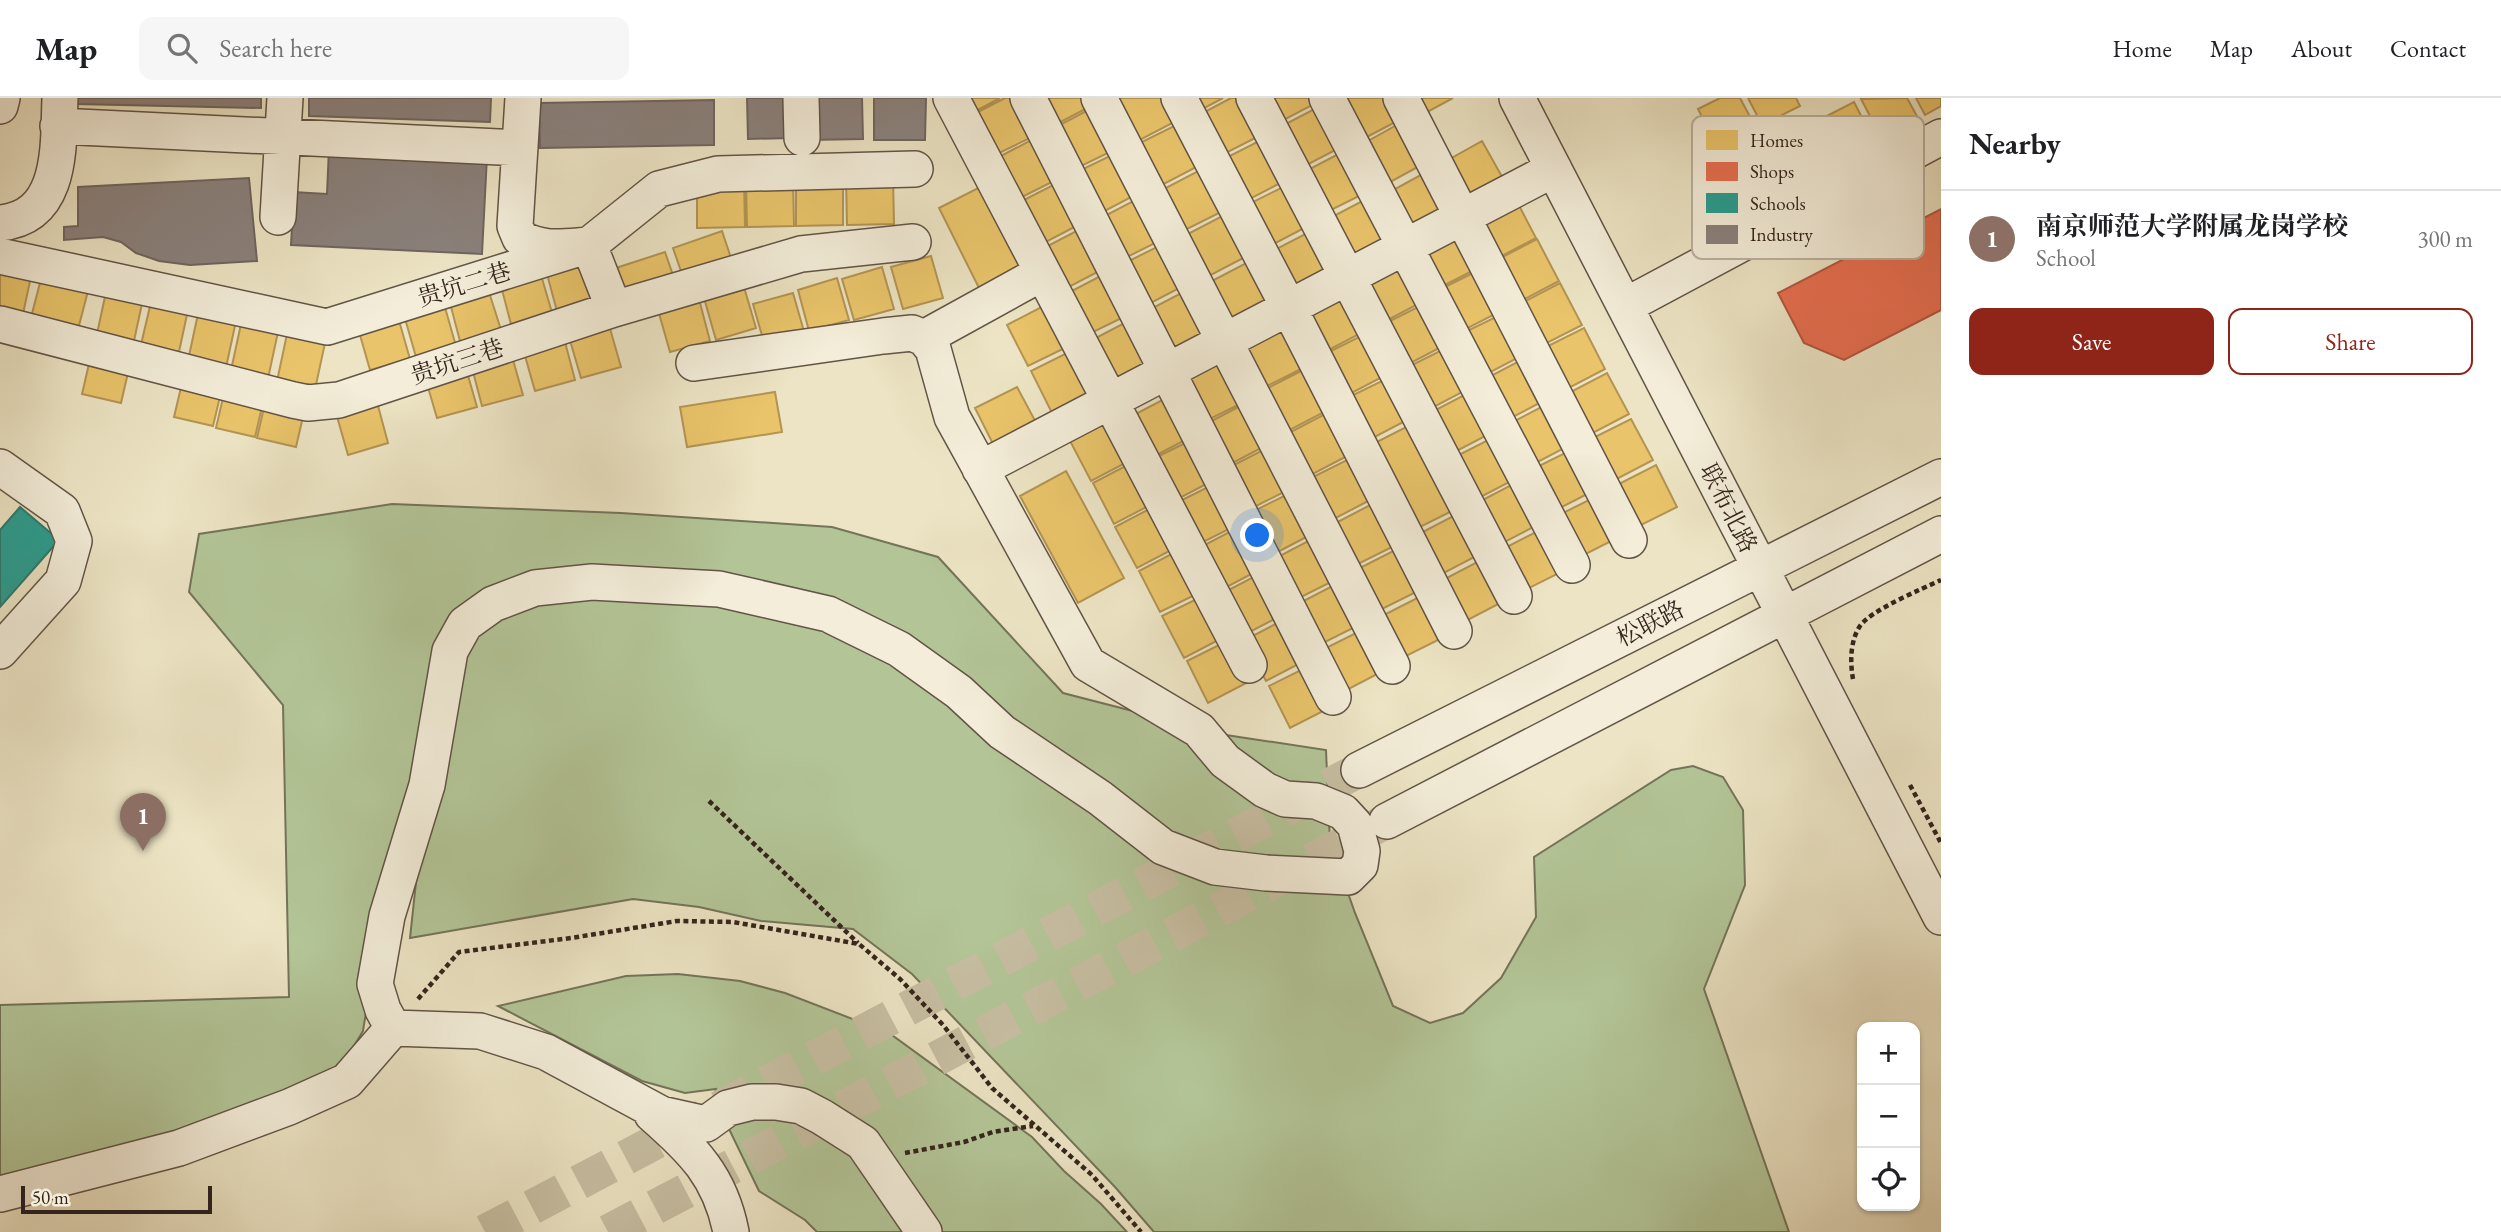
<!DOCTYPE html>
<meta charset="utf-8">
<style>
body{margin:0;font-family:"EB Garamond","Noto Serif SC",serif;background:#f6f6f6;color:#202124}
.controls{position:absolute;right:21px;bottom:21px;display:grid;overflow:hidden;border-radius:14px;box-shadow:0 2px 5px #0004}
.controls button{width:63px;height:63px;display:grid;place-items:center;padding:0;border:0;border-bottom:2px solid #e0e0e0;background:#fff;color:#202124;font:35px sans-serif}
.scale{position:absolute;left:21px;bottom:18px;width:191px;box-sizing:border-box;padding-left:7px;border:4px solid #34241c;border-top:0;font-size:19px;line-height:24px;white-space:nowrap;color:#34241c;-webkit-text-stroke:5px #f3edd9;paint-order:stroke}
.you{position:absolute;left:1258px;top:438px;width:24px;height:24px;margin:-18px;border:5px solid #fff;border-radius:50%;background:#1a73e8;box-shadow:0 0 0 10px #1a73e833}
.badge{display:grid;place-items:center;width:46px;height:46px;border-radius:50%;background:#8f2418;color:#fff;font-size:23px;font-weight:700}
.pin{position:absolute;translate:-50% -58px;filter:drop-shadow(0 2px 4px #0008)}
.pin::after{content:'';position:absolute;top:37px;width:24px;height:21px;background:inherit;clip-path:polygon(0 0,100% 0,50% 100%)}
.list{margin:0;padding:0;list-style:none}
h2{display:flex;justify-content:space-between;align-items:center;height:91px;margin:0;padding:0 28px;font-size:30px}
h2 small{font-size:23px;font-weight:400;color:#757577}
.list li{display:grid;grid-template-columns:46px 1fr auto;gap:21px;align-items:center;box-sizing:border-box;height:98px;padding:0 28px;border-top:2px solid #e0e0e0}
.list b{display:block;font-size:26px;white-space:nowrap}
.list p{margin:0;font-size:23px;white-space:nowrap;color:#757577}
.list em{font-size:23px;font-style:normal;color:#757577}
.actions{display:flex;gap:14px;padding:21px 28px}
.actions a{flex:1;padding:16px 0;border:2px solid #8f2418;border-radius:14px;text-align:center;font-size:24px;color:#8f2418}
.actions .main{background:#8f2418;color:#fff}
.icon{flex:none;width:38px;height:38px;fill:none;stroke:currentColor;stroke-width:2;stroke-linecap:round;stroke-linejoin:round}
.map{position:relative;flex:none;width:1941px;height:1134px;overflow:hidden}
header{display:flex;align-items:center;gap:42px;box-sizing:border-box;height:98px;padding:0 35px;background:#fff;border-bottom:2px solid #e0e0e0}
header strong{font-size:33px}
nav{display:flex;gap:38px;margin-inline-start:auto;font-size:24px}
.search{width:490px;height:63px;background:#f6f6f6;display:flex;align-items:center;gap:18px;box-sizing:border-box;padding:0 24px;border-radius:14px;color:#757577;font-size:26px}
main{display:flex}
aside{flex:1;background:#fff}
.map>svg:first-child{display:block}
</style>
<header>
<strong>Map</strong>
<div class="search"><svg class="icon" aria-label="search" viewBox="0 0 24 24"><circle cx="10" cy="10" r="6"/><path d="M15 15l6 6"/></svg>Search here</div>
<nav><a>Home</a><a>Map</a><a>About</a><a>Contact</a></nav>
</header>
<main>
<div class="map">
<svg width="1941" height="1134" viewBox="0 0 1941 1134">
<rect width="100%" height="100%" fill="#ece4c4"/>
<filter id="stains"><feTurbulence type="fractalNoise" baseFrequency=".00286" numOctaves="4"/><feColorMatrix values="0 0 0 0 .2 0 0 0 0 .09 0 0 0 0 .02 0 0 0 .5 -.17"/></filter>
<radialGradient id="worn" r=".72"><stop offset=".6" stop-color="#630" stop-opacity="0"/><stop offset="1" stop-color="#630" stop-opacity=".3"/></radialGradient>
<path fill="#b3c597" stroke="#74745a" stroke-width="2" d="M392 406 621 415 832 429 938 459 1063 595 1226 637 1326 652 1330 744 1355 815 1393 908 1430 925 1463 915 1501 880 1536 819 1534 759 1671 672 1693 668 1723 679 1743 712 1745 787 1704 891 1789 1134H1154L1115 1089 912 876 853 831 761 823 699 809 633 801 410 840 423 720 370 889 363 933 345 963 305 989 243 1016 0 1078V907L289 899 283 607 189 494 199 436Z
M678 876 740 883 785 895 889 935 1032 1039 1064 1073 1101 1106 1127 1134H817L805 1122 759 1093 714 1000 716 991 685 995 642 983 498 908 626 878Z"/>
<path fill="#e9c46a" stroke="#b39453" stroke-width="2" d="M965 0H1000L972 15Z
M1005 0H1019L1038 36 995 57 974 16Z
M1036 0H1089L1093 7 1051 29Z
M1119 0H1167L1178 22 1136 44 1115 2Z
M1187 0H1223L1195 15Z
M1231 0H1241L1261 37 1218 59 1197 18Z
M1265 0H1318L1320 3 1278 25Z
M1342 0H1392L1403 20 1361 42Z
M1410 0H1453L1420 18Z
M1720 0H1740L1756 30 1718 50 1698 11Z
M1748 0H1796L1800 8 1762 27Z
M1907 0 1918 20 1881 39 1861 1Z
M1916 0H1941V8L1925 17Z
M1854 4 1874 43 1837 62 1817 23Z
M1322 7 1343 48 1301 70 1280 29Z
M1094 9 1116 51 1073 72 1052 31Z
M1402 24 1425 65 1383 88 1361 47Z
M1180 25 1202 66 1160 88 1138 46Z
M1039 38 1060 80 1018 101 997 60Z
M1263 41 1284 83 1242 105 1220 63Z
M1482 43 1505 84 1463 107 1441 66Z
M1346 52 1367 94 1325 115 1304 74Z
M1118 54 1139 95 1097 117 1075 75Z
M1204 70 1225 112 1183 133 1162 92Z
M1428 73 1451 114 1409 137 1386 96Z
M893 79 894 126 847 127 846 80Z
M843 80V127L796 128V81Z
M746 81H793L794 128 747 129Z
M744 82 745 129 697 130V83Z
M1063 82 1084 124 1042 146 1020 104Z
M988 85 1030 170 981 194 939 110Z
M1287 87 1308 128 1266 150 1245 108Z
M1514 98 1536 140 1494 162 1472 120Z
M1141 99 1163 141 1121 162 1099 121Z
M1370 99 1391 141 1349 162 1328 121Z
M1228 115 1249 157 1207 179 1186 137Z
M1086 128 1107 169 1065 191 1044 150Z
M1458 128 1480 169 1437 191 1416 149Z
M722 133 733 166 684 182 673 150Z
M1311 133 1332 175 1290 197 1269 155Z
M1537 141 1559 183 1517 205 1495 163Z
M1165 145 1187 186 1145 208 1123 166Z
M665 154 676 186 627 203 616 170Z
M931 158 943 200 903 211 891 169Z
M1252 162 1274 204 1231 225 1210 184Z
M1401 162 1422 204 1380 226 1358 184Z
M586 164 598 206 558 217 547 176Z
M0 167 32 174 21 225 0 220Z
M882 169 894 211 854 222 842 181Z
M1481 171 1503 212 1460 234 1439 192Z
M1110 173 1132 215 1089 236 1068 195Z
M541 177 553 218 512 230 501 188Z
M837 180 849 222 809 233 798 192Z
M41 181 88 193 76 239 29 227Z
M1560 185 1582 227 1539 249 1518 207Z
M744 189 756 230 716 242 704 200Z
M1189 191 1211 233 1169 254 1147 213Z
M1342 193 1363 234 1321 256 1300 215Z
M106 194 143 201 132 252 95 245Z
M489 194 502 235 461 247 450 205Z
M793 195 805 237 765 248 753 206Z
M699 201 710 243 670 254 658 212Z
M151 204 188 212 177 263 139 255Z
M1049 205 1071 247 1028 268 1007 227Z
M444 206 456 248 416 259 404 217Z
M1424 206 1445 247 1403 269 1382 227Z
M1504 215 1525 256 1483 278 1461 236Z
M198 216 236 223 225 274 187 267Z
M398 219 410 261 370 272 358 230Z
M1134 220 1156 261 1113 283 1092 242Z
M241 226 278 234 267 285 230 277Z
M609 227 621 269 581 280 569 239Z
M1282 228 1303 270 1261 291 1239 250Z
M1584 230 1605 271 1563 293 1542 251Z
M287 236 325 245 314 296 276 288Z
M1365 236 1386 277 1344 299 1323 257Z
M564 240 575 282 535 293 523 251Z
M1446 250 1468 291 1426 313 1404 271Z
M1073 252 1095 293 1052 315 1031 273Z
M511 255 523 297 482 308 471 266Z
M91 257 130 266 121 305 82 296Z
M1527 259 1549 300 1507 322 1485 281Z
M1221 263 1242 305 1200 326 1179 285Z
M465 267 477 309 437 320 425 279Z
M1305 271 1326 313 1284 335 1262 293Z
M1607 275 1629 316 1587 338 1565 297Z
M1388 280 1409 321 1367 343 1345 301Z
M183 281 222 290 213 328 174 319Z
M1017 289 1039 330 996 352 975 310Z
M225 291 264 300 255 339 216 330Z
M775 294 782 334 687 349 680 309Z
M1470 294 1491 335 1449 357 1428 316Z
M1170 298 1191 339 1149 361 1128 320Z
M266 301 305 310 296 349 257 340Z
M377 304 388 345 348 357 336 315Z
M1551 304 1572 346 1530 368 1509 326Z
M1244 306 1265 348 1223 370 1202 328Z
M1327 315 1349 357 1307 379 1285 337Z
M1112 320 1133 361 1091 383 1069 341Z
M1631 321 1653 362 1611 384 1589 342Z
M1412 326 1456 411 1414 432 1371 347Z
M1494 339 1515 381 1473 403 1451 361Z
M1193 341 1214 382 1172 404 1151 362Z
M1267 350 1288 392 1246 413 1224 372Z
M1575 350 1597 391 1554 413 1533 371Z
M1351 360 1372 401 1330 423 1309 381Z
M1135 363 1156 404 1114 426 1093 385Z
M1656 367 1677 409 1635 430 1613 389Z
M1066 373 1124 480 1078 505 1020 398Z
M1517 384 1539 426 1497 448 1475 406Z
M1216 385 1237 427 1195 448 1174 406Z
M1290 395 1312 436 1270 458 1248 416Z
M1599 397 1621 438 1578 460 1557 418Z
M1374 405 1396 447 1354 468 1332 427Z
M1157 407 1179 448 1137 470 1115 429Z
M1459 415 1480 456 1438 478 1417 437Z
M1239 429 1261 471 1219 493 1197 451Z
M1542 431 1563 473 1521 494 1499 453Z
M1314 440 1335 482 1293 503 1272 462Z
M1399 450 1420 492 1378 513 1356 472Z
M1181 451 1203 493 1160 514 1139 473Z
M1483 461 1504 503 1462 525 1441 483Z
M1263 474 1284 516 1242 538 1221 496Z
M1338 485 1359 527 1317 548 1296 507Z
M1205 497 1226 538 1184 560 1162 518Z
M1423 497 1444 539 1402 560 1380 519Z
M1287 520 1308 561 1266 583 1245 542Z
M1362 532 1383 573 1341 595 1320 553Z
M1229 542 1250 583 1208 605 1187 563Z
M1311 567 1333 608 1290 630 1269 588Z"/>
<path fill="#e76f51" stroke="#b15841" stroke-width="2" d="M1941 111V212L1844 262 1804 245 1778 195Z"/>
<path fill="#2a9d8f" stroke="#2d796c" stroke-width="2" d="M20 409 59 442 0 509V432Z"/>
<path fill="#8a817c" stroke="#70655f" stroke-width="2" d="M76 0H261V10L76 6Z
M309 0H491L490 24 309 18Z
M747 0H789L790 40 748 41Z
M807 0H862L863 41 808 42Z
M874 0H926L925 42H874Z
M714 2V47L540 50 539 5Z
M329 50 487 58 482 156 291 147 294 94 327 96Z
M249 80 257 163 190 167 159 163 136 155 121 144 103 139 64 142V129L78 128V89Z"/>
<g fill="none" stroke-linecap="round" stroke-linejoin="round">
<path stroke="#c7bea2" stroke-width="35" stroke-dasharray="35 18" stroke-linecap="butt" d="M485 1134 1359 672
M608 1134 1385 724"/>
<g stroke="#625446" stroke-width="38">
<path id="minor" d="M523 0 515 128 520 140C544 153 562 149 589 147L614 211
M801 0 802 40
M951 0 1249 567
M1028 0 1333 599
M1099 0 1392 568
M1179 0 1289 210 1454 533
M1254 0 1514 498
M1327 0 1572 467
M1401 0 1629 442
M1517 0 1941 819
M0 8 2 0
M58 28 520 50
M278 119 285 0
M0 125C64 119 58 47 60 0
M0 158 327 229 589 147 659 91 718 76 915 71
M1625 208 1941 39
M0 226 293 302 308 305 339 302 614 211 801 156 913 144
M924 240 1042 175
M0 369 62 413 74 443 63 483 0 553
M980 371 1554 71
M1359 672 1941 379
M1387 723 1941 436
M393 930 383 912 375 886 387 818 427 687 450 553 465 526 493 506 535 490 592 484 719 491 828 516 899 551 959 594 1002 634 1100 700 1163 749 1215 769 1266 775 1348 779 1360 767 1362 753 1355 727 1343 714 1316 703 1285 701 1265 692 1225 663 1199 632 1088 566 952 319 933 251 924 240 912 235 883 238 694 265
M652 1016C693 1052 720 1078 731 1134
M0 1096 179 1050 289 1009 347 983 393 930 480 933 546 954 661 1016 706 1026 728 1010 752 1004H776L801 1008 822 1019 863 1045 924 1134"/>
</g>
<path stroke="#34241c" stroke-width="4.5" stroke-dasharray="5 3.5" stroke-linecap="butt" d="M1853 581C1850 564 1850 543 1860 528 1871 512 1922 491 1941 482
M1910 687 1941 745
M709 703 858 845
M418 901 459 854 571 840 677 823 733 824 859 846 900 881 943 927 992 990 1092 1077 1141 1134
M905 1055 964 1044 993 1034 1033 1028"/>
<use href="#minor" stroke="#f3edd9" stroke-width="35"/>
</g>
<g text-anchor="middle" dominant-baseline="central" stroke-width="7" stroke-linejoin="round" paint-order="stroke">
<g font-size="24" fill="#34241c" stroke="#f3edd9">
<text transform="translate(464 186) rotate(-17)">贵坑二巷</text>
<text transform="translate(457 263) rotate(-18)">贵坑三巷</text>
<text transform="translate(1729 410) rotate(63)">联布北路</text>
<text transform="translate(1650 525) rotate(-27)">松联路</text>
</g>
</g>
<rect x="1692" y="18" width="232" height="143" rx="10" fill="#f3edd9" stroke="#bab1a0" stroke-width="2"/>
<rect x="1706" y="32" width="32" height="20" fill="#e9c46a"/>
<rect x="1706" y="64" width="32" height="19" fill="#e76f51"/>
<rect x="1706" y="95" width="32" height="20" fill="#2a9d8f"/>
<rect x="1706" y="127" width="32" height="19" fill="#8a817c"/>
<g font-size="19" fill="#34241c">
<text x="1750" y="49">Homes</text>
<text x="1750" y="80">Shops</text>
<text x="1750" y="112">Schools</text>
<text x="1750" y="143">Industry</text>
</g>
<rect width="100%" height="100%" filter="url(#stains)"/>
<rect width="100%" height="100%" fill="url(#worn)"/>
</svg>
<div class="controls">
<button>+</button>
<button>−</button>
<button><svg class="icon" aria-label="locate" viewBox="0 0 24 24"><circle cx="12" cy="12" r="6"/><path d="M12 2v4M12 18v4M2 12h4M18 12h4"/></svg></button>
</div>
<div class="scale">50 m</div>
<div class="you"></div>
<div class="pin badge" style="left:143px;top:753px;background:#8d6e63">1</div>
</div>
<aside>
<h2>Nearby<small></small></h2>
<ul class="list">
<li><span class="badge" style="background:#8d6e63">1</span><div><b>南京师范大学附属龙岗学校</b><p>School</p></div><em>300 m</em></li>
</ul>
<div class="actions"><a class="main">Save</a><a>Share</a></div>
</aside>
</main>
